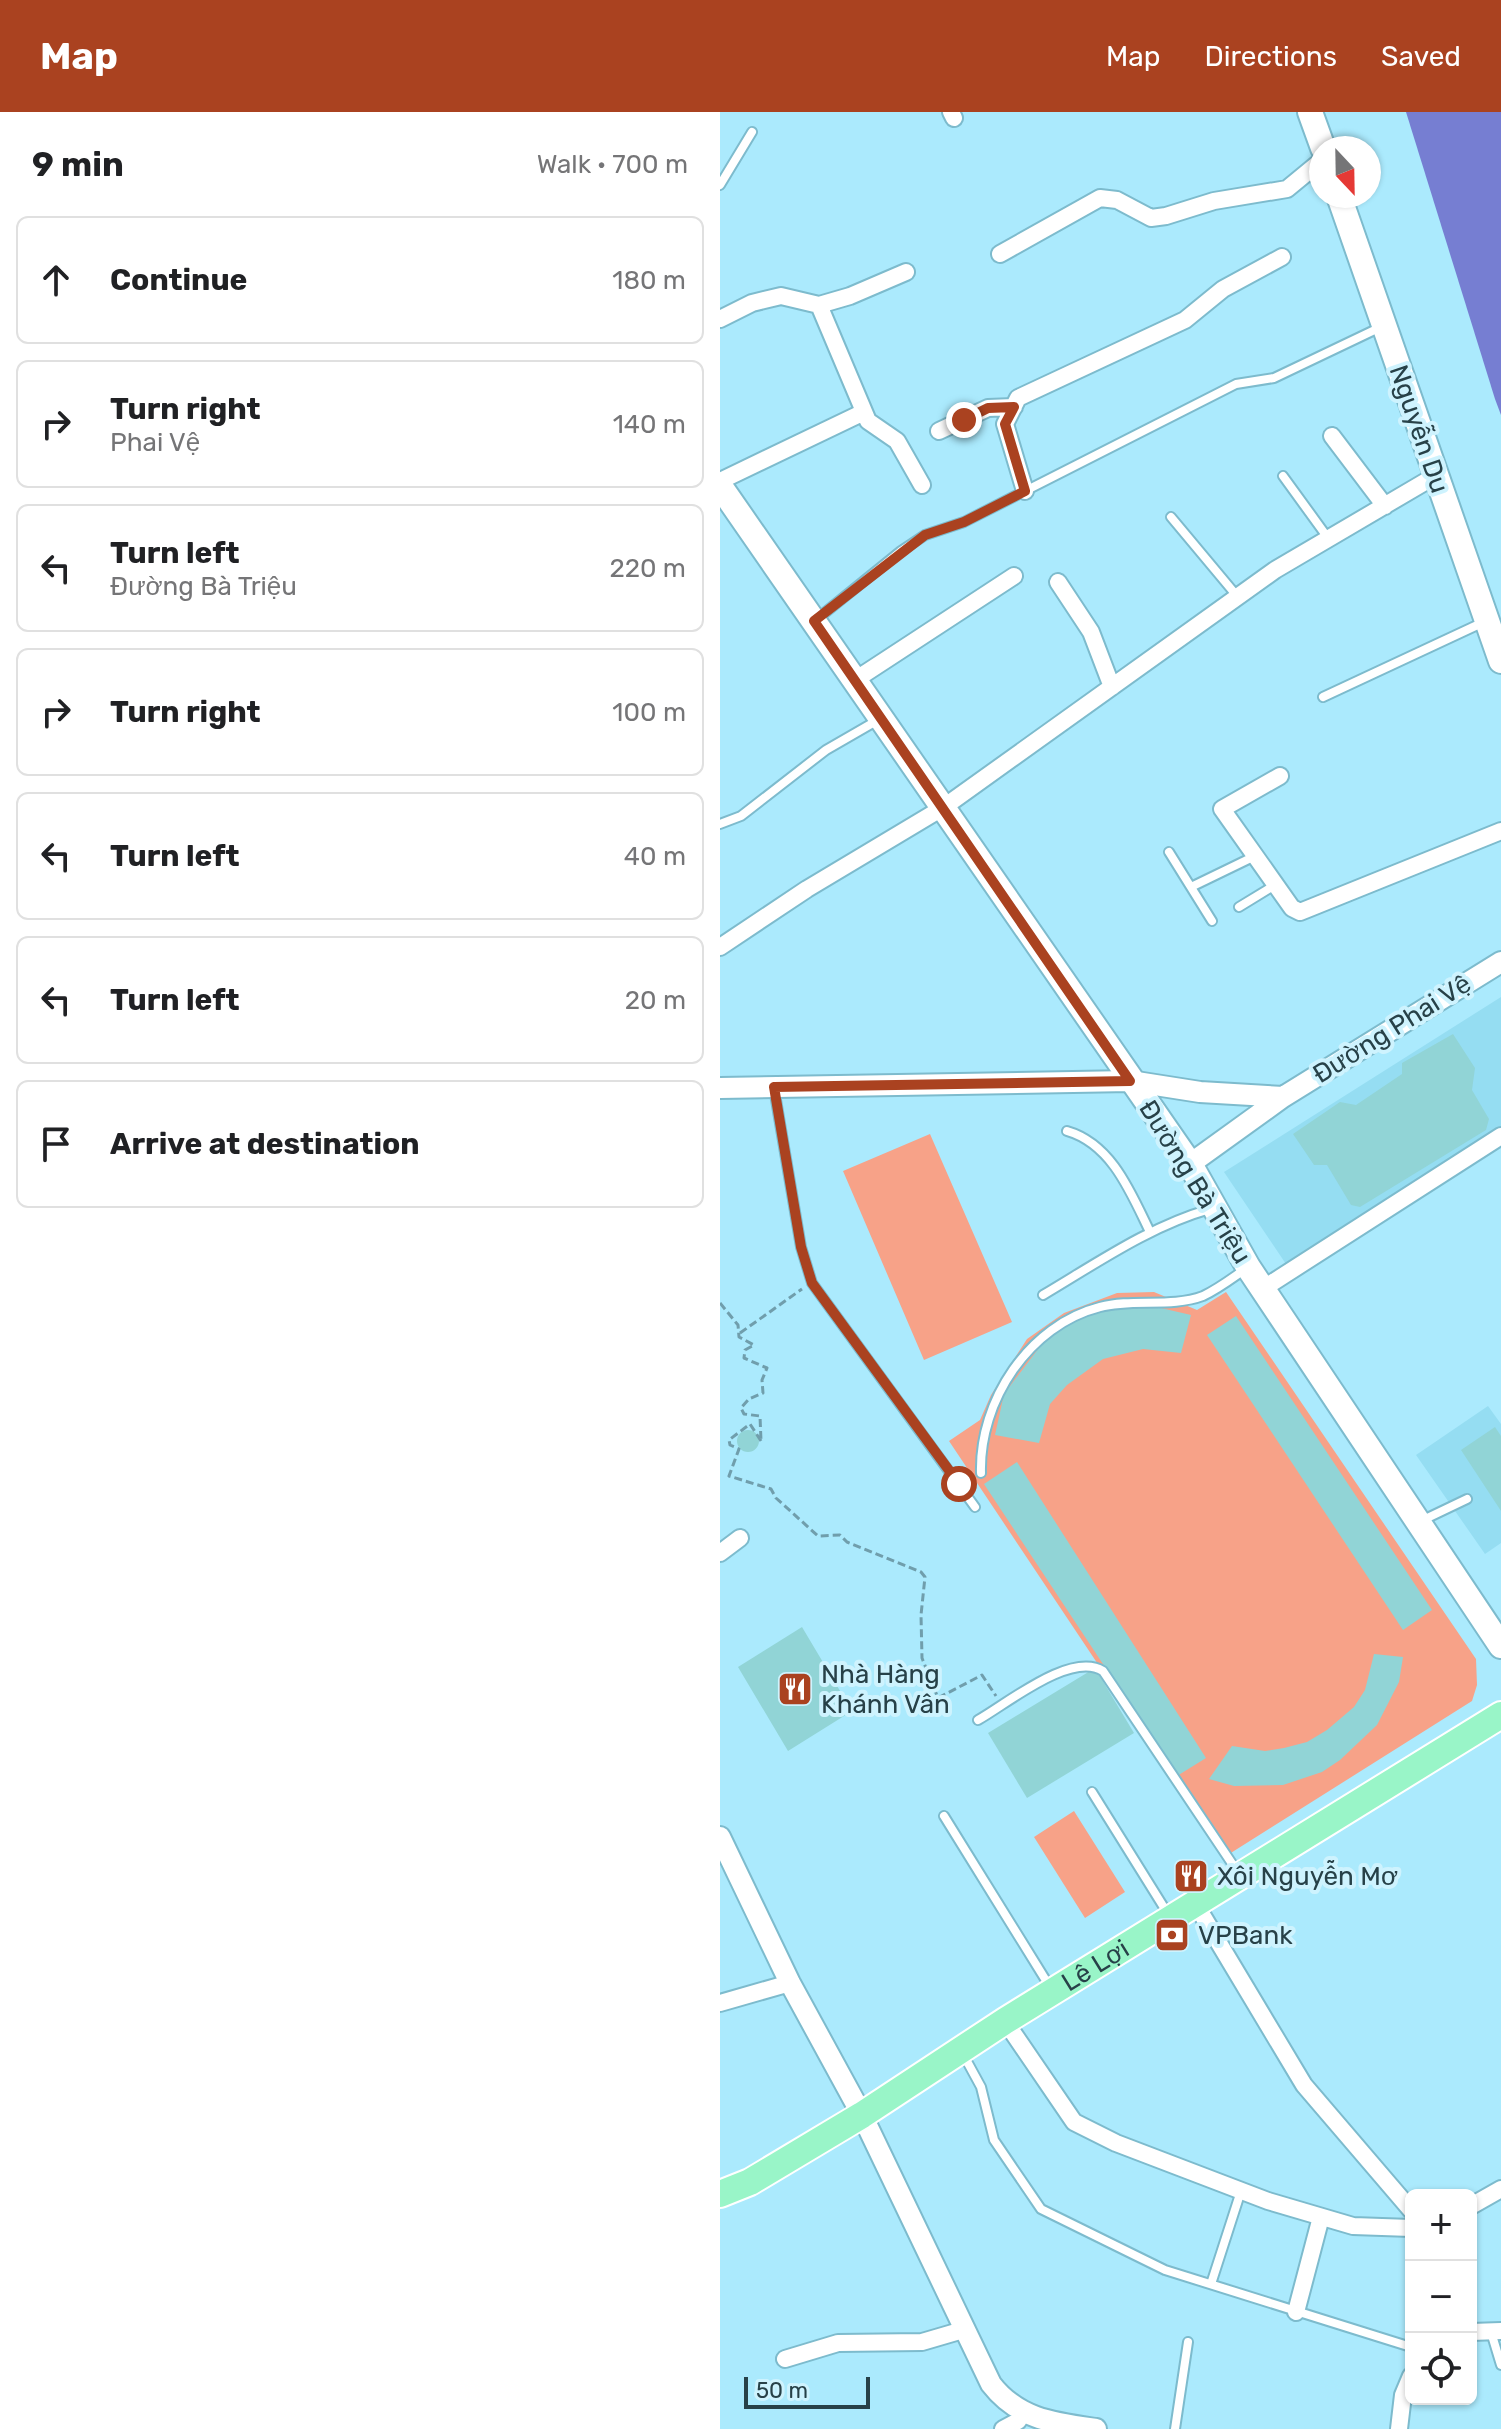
<!DOCTYPE html>
<meta charset="utf-8">
<style>
body{margin:0;font-family:Rubik,sans-serif;background:#f6f6f6;color:#202124}
.controls{position:absolute;right:24px;bottom:24px;display:grid;overflow:hidden;border-radius:12px;box-shadow:0 2px 6px #0004}
.controls button{width:72px;height:72px;display:grid;place-items:center;padding:0;border:0;border-bottom:2px solid #e0e0e0;background:#fff;color:#202124;font:40px sans-serif}
.compass{position:absolute;left:589px;top:24px;width:72px;height:72px;border-radius:50%;background:#fff;box-shadow:0 2px 6px #0004;rotate:158deg}
.scale{position:absolute;left:24px;bottom:20px;width:126px;box-sizing:border-box;padding-left:8px;border:4px solid #274148;border-top:0;font-size:22px;line-height:28px;white-space:nowrap;color:#274148;-webkit-text-stroke:6px #cef3fe;paint-order:stroke}
.stop{position:absolute;width:24px;height:24px;margin:-18px;border:6px solid #aa4220;border-radius:50%;background:#fff}
.stop.end{background:#aa4220;border-color:#fff;box-shadow:0 2px 8px #0008}
.list{margin:0;padding:0;list-style:none}
h2{display:flex;justify-content:space-between;align-items:center;height:104px;margin:0;padding:0 32px;font-size:34px}
h2 small{font-size:26px;font-weight:400;color:#757577}
.list li{display:grid;grid-template-columns:52px 1fr auto;gap:24px;align-items:center;box-sizing:border-box;height:128px;margin:0 16px 16px;padding:0 16px;border:2px solid #e0e0e0;border-radius:12px}
.list b{display:block;font-size:30px;white-space:nowrap}
.list p{margin:0;font-size:26px;white-space:nowrap;color:#757577}
.list em{font-size:26px;font-style:normal;color:#757577}
.icon{flex:none;width:44px;height:44px;fill:none;stroke:currentColor;stroke-width:2;stroke-linecap:round;stroke-linejoin:round}
.map{position:relative;flex:none;width:781px;height:2317px;overflow:hidden}
header{display:flex;align-items:center;gap:48px;box-sizing:border-box;height:112px;padding:0 40px;background:#aa4220;color:#fff}
header strong{font-size:38px}
nav{display:flex;gap:44px;margin-inline-start:auto;font-size:28px}
main{display:flex}
aside{flex:1;background:#fff}
.map>svg:first-child{display:block}
</style>
<header>
<strong>Map</strong>
<nav><a>Map</a><a>Directions</a><a>Saved</a></nav>
</header>
<main>
<aside>
<h2>9 min<small>Walk · 700 m</small></h2>
<ul class="list">
<li><svg class="icon" aria-label="ahead" viewBox="0 0 24 24"><path d="M12 20V5M6 11l6-6 6 6"/></svg><div><b>Continue</b></div><em>180 m</em></li>
<li><svg class="icon" aria-label="right" viewBox="0 0 24 24"><path d="M7 20v-9h11M14 6l5 5-5 5"/></svg><div><b>Turn right</b><p>Phai Vệ</p></div><em>140 m</em></li>
<li><svg class="icon" aria-label="left" viewBox="0 0 24 24"><path d="M17 20v-9H6M10 6l-5 5 5 5"/></svg><div><b>Turn left</b><p>Đường Bà Triệu</p></div><em>220 m</em></li>
<li><svg class="icon" aria-label="right" viewBox="0 0 24 24"><path d="M7 20v-9h11M14 6l5 5-5 5"/></svg><div><b>Turn right</b></div><em>100 m</em></li>
<li><svg class="icon" aria-label="left" viewBox="0 0 24 24"><path d="M17 20v-9H6M10 6l-5 5 5 5"/></svg><div><b>Turn left</b></div><em>40 m</em></li>
<li><svg class="icon" aria-label="left" viewBox="0 0 24 24"><path d="M17 20v-9H6M10 6l-5 5 5 5"/></svg><div><b>Turn left</b></div><em>20 m</em></li>
<li><svg class="icon" aria-label="arrive" viewBox="0 0 24 24"><path d="M6 21V4h12l-3 4 3 4H6"/></svg><div><b>Arrive at destination</b></div></li>
</ul>
</aside>
<div class="map">
<svg width="781" height="2317" viewBox="0 0 781 2317">
<rect width="100%" height="100%" fill="#abeafd"/>
<path fill="#95ddf2" d="M781 885V1021L568 1155 504 1060Z
M768 1294 781 1312V1431L765 1442 696 1343Z"/>
<path fill="#f7a288" d="M210 1022 292 1210 204 1248 123 1059Z
M434 1180 477 1198 506 1180 756 1547 757 1573 752 1589 506 1744 229 1329 260 1308 271 1283 307 1227 344 1201 397 1181Z
M354 1699 405 1780 365 1806 314 1725Z"/>
<path fill="#767ed2" d="M686 0H781V303L775 287Z"/>
<path fill="#91d4d6" d="M733 922 755 956 752 978 769 1007 766 1018 640 1095 631 1093 607 1053H594L573 1022 620 990 636 993 682 962V951Z
M428 1193 471 1203 461 1241 423 1237 383 1247 347 1273 330 1292 319 1331 275 1323 284 1282 328 1224 373 1200 392 1195Z
M516 1204 712 1498 683 1518 487 1223Z
M775 1315 781 1324V1399L741 1338Z
M17 1329a11 11 0 1 1 22 0a11 11 0 1 1-22 0Z
M297 1350 486 1646 457 1664 264 1372Z
M82 1515 132 1599 68 1639 18 1555Z
M654 1542 683 1545 679 1570 657 1613 620 1648 602 1660 563 1673 514 1674 489 1667 512 1634 545 1639 564 1636 587 1630 607 1618 634 1595 645 1578Z
M375 1556 414 1621 307 1686 268 1621Z"/>
<g fill="none" stroke-linecap="round" stroke-linejoin="round">
<g stroke="#7dbbcd" stroke-width="12">
<path id="service" d="M0 73 32 20
M563 364 608 426
M451 405 517 484
M97 507 181 439 205 423 244 410 516 272 554 266 663 214
M603 585 766 509
M0 712 21 704 106 638 158 608
M449 740 492 809
M471 775 535 744
M519 795 555 773
M54 976 81 1135 92 1171 255 1395
M347 1019C392 1032 411 1081 430 1120
M323 1183C377 1151 430 1114 490 1097
M261 1361C259 1289 309 1213 380 1195 413 1186 451 1196 483 1184 498 1177 511 1167 524 1158
M701 1409 747 1387
M258 1608C288 1591 351 1539 383 1559L517 1759
M372 1680 448 1802
M224 1704 330 1875
M243 1942 261 1975 274 2028 321 2097 445 2158 691 2235
M491 2172 521 2079
M771 2220 781 2253
M455 2317 468 2230"/>
</g>
<g stroke="#7dbbcd" stroke-width="20">
<path id="minor" d="M231 0 234 6
M280 142 380 86 397 88 431 106 446 104 494 89 567 77 601 49
M99 193 148 309 177 329 202 373
M0 207 32 191 61 184 99 193 130 184 186 160
M219 319 268 296 294 295
M612 324 665 394
M0 369 144 300
M305 379 285 312 298 286 465 208 503 177 562 145
M338 470 371 520 392 575
M135 568 294 464
M560 664 502 697 572 796 580 800 781 719
M0 835 87 777 224 695 555 458 715 364
M544 1176 781 1024
M0 1441 20 1426
M475 1791 584 1973 691 2098
M0 1891 70 1871
M285 1909 354 2010 396 2031 548 2089 633 2114 691 2116
M751 2094 781 2077
M576 2200 601 2105
M751 2220 781 2219
M65 2247 118 2231 202 2230 243 2218
M283 2317 298 2309 303 2301
M679 2317 683 2283 691 2264"/>
</g>
<g stroke="#7dbbcd" stroke-width="24">
<path id="tertiary" d="M0 976 410 969 480 980 563 985
M470 1052 563 985 781 850
M0 1725 70 1871 142 2003 271 2272C298 2307 333 2311 376 2317"/>
</g>
<g stroke="#7dbbcd" stroke-width="28">
<path id="secondary" d="M590 0 603 36
M619 84 781 549
M0 374 470 1052 528 1155 781 1534"/>
</g>
<g stroke="#fff" stroke-width="30">
<g id="primary">
<path id="s1" d="M0 2082 30 2070 142 2003 285 1909 781 1603"/>
</g>
</g>
<path stroke="#709eac" stroke-width="3" stroke-dasharray="8 4" stroke-linecap="butt" d="M0 1191 18 1213 19 1225 34 1233 25 1238 24 1246 47 1256 42 1268 43 1281 29 1287 21 1296 24 1302 40 1304 41 1329
M20 1221 82 1177
M41 1329 30 1312 9 1328 10 1333 19 1337 9 1364 51 1377 56 1386 98 1424 120 1423 127 1430 201 1460 205 1465 201 1503 202 1546 218 1586 262 1563 276 1584"/>
<use href="#service" stroke="#fff" stroke-width="8"/>
<use href="#minor" stroke="#fff" stroke-width="16"/>
<use href="#tertiary" stroke="#fff" stroke-width="20"/>
<use href="#secondary" stroke="#fff" stroke-width="24"/>
<use href="#primary" stroke="#99f5c8" stroke-width="26"/>
</g>
<g fill="none" stroke-linecap="round" stroke-linejoin="round">
<path stroke="#aa4220" stroke-width="10" d="M239 1372 92 1171 81 1135 54 975 410 969 94 509 205 423 244 410 305 379 285 312 294 295 268 296 244 308"/>
</g>
<defs>
<g id="restaurant-square" transform="scale(1.8)"><rect x="-9" y="-9" width="18" height="18" rx="4" fill="#aa4220" stroke="#cef3fe"/><path d="M-5-6h1v4h1v-4h1v4h1v-4h1v5L-1.5 .5V6h-2V.5L-5-1ZM5-6V6H3V1.5H1.5Q1.5-4 5-6Z" fill="#fff"/></g>
<g id="bank-square" transform="scale(1.8)"><rect x="-9" y="-9" width="18" height="18" rx="4" fill="#aa4220" stroke="#cef3fe"/><path d="M-6-4H6V4H-6ZM0-2.3a2.3 2.3 0 1 0 0 4.6a2.3 2.3 0 1 0 0-4.6Z" fill="#fff"/></g>
</defs>
<g fill-rule="evenodd">
<use href="#restaurant-square" x="75" y="1577"/>
<use href="#restaurant-square" x="471" y="1764"/>
<use href="#bank-square" x="452" y="1823"/>
</g>
<g text-anchor="middle" dominant-baseline="central" stroke-width="8" stroke-linejoin="round" paint-order="stroke">
<g font-size="26" fill="#274148" stroke="#cef3fe">
<text transform="translate(699 317) rotate(71)">Nguyễn Du</text>
<text transform="translate(672 917) rotate(-32)">Đường Phai Vệ</text>
<text transform="translate(475 1070) rotate(58)">Đường Bà Triệu</text>
<text stroke="none"><textPath href="#s1" startOffset="440">Lê Lợi</textPath></text>
</g>
<g font-size="26" fill="#274148" stroke="#cef3fe" text-anchor="start">
<text x="101" y="1562">Nhà Hàng<tspan x="101" dy="30">Khánh Vân</tspan></text>
<text x="497" y="1764">Xôi Nguyễn Mơ</text>
<text x="478" y="1823">VPBank</text>
</g>
</g>
</svg>
<div class="controls">
<button>+</button>
<button>−</button>
<button><svg class="icon" aria-label="locate" viewBox="0 0 24 24"><circle cx="12" cy="12" r="6"/><path d="M12 2v4M12 18v4M2 12h4M18 12h4"/></svg></button>
</div>
<svg class="compass" viewBox="-18 -18 36 36"><path d="M0-13l5 13h-10z" fill="#e53935"/><path d="M0 13l5-13h-10z" fill="#757577"/></svg>
<div class="scale">50 m</div>
<div class="stop" style="left:239px;top:1372px"></div>
<div class="stop end" style="left:244px;top:308px"></div>
</div>
</main>
